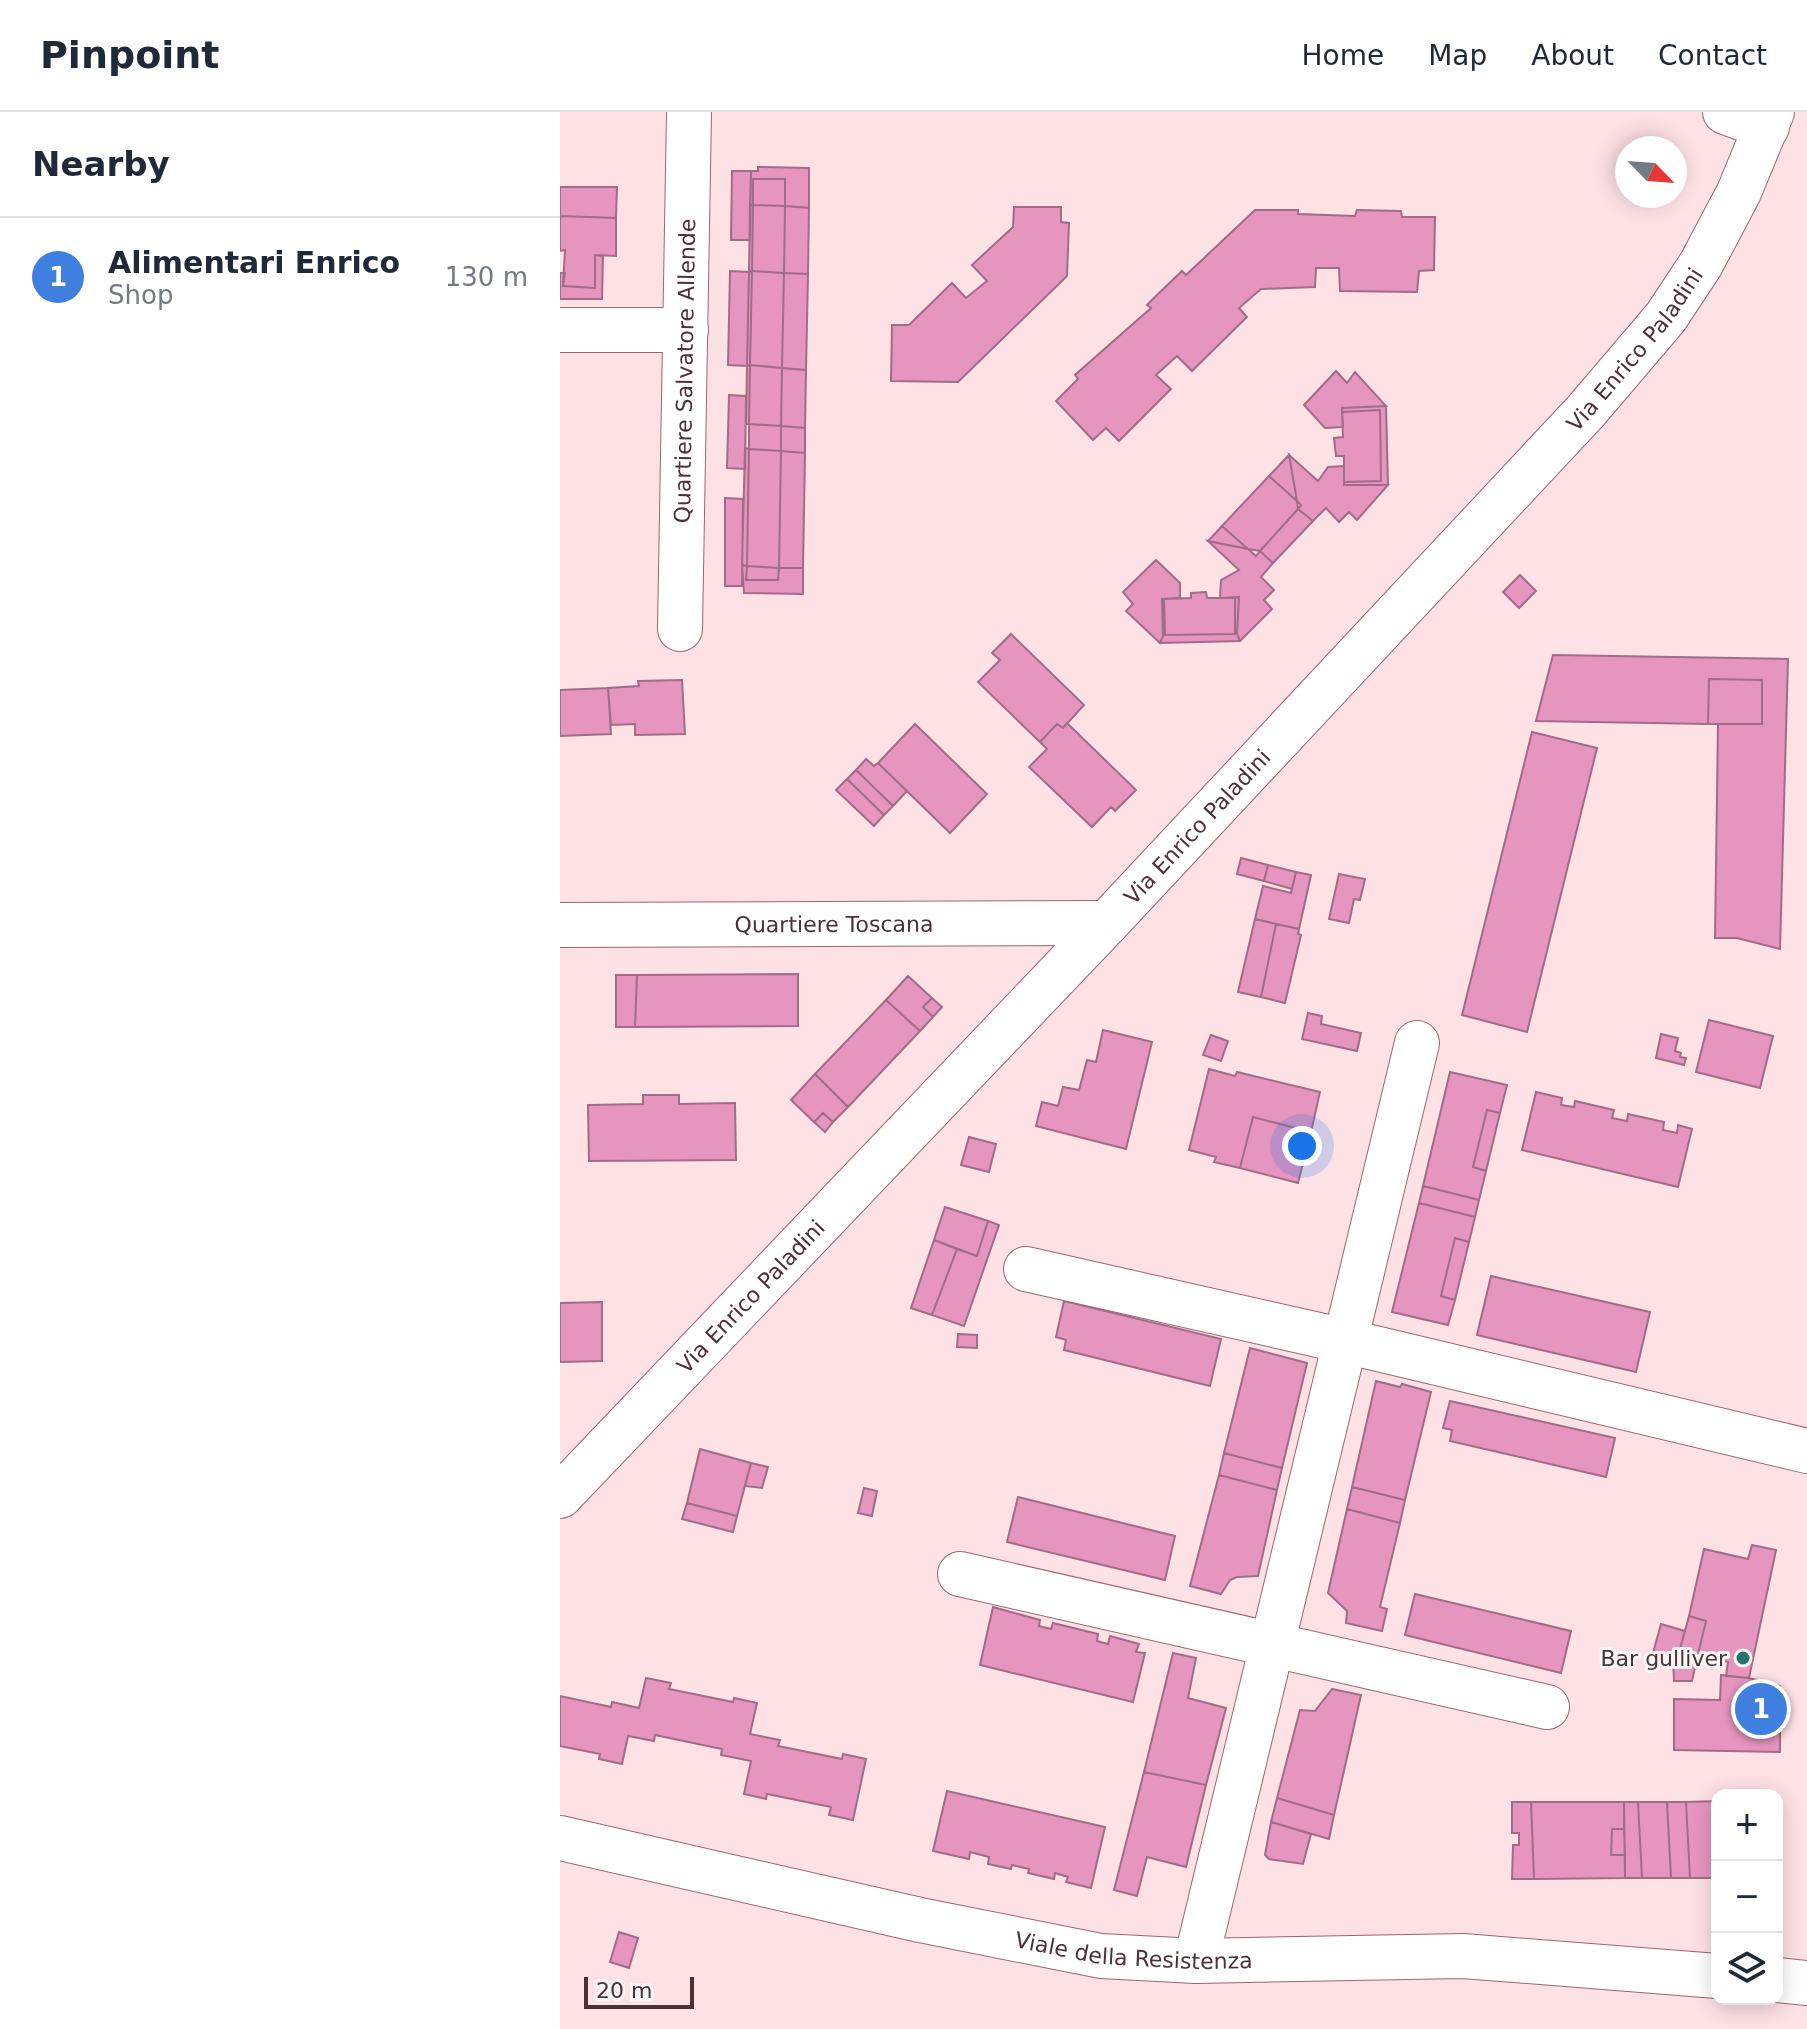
<!DOCTYPE html>
<meta charset="utf-8">
<style>
body{margin:0;font-family:"DejaVu Sans",sans-serif;background:#f2f2f3;color:#1f2937}
.controls{position:absolute;right:24px;bottom:24px;display:grid;overflow:hidden;border-radius:16px;box-shadow:0 4px 20px #0003}
.controls button{width:72px;height:72px;display:grid;place-items:center;padding:0;border:0;border-bottom:2px solid #e0e1e3;background:#fff;color:#1f2937;font:40px sans-serif}
.compass{position:absolute;left:1055px;top:24px;width:72px;height:72px;border-radius:50%;background:#fff;box-shadow:0 4px 20px #0003;rotate:115deg}
.scale{position:absolute;left:24px;bottom:20px;width:110px;box-sizing:border-box;padding-left:8px;border:4px solid #4c3136;border-top:0;font-size:22px;line-height:28px;white-space:nowrap;color:#4c3136;-webkit-text-stroke:6px #f6f6f6;paint-order:stroke}
.you{position:absolute;left:742px;top:1034px;width:28px;height:28px;margin:-20px;border:6px solid #fff;border-radius:50%;background:#1a73e8;box-shadow:0 0 0 12px #1a73e833}
.badge{display:grid;place-items:center;width:52px;height:52px;border-radius:50%;background:#b45309;color:#fff;font-size:26px;font-weight:700}
.pin{position:absolute;translate:-50% -50%;border:4px solid #fff;box-shadow:0 2px 8px #0006}
.list{margin:0;padding:0;list-style:none}
h2{display:flex;justify-content:space-between;align-items:center;height:104px;margin:0;padding:0 32px;font-size:34px}
h2 small{font-size:26px;font-weight:400;color:#747a83}
.list li{display:grid;grid-template-columns:52px 1fr auto;gap:24px;align-items:center;box-sizing:border-box;height:120px;padding:0 32px;border-top:2px solid #e0e1e3}
.list b{display:block;font-size:30px;white-space:nowrap}
.list p{margin:0;font-size:26px;white-space:nowrap;color:#747a83}
.list em{font-size:26px;font-style:normal;color:#747a83}
.icon{flex:none;width:44px;height:44px;fill:none;stroke:currentColor;stroke-width:2;stroke-linecap:round;stroke-linejoin:round}
.map{position:relative;flex:none;width:1247px;height:1917px;overflow:hidden}
header{display:flex;align-items:center;gap:48px;box-sizing:border-box;height:112px;padding:0 40px;background:#fff;border-bottom:2px solid #e0e1e3}
header strong{font-size:38px}
nav{display:flex;gap:44px;margin-inline-start:auto;font-size:28px}
main{display:flex}
aside{flex:1;background:#fff}
.map>svg:first-child{display:block}
</style>
<header>
<strong>Pinpoint</strong>
<nav><a>Home</a><a>Map</a><a>About</a><a>Contact</a></nav>
</header>
<main>
<aside>
<h2>Nearby<small></small></h2>
<ul class="list">
<li><span class="badge" style="background:#3f7fe0">1</span><div><b>Alimentari Enrico</b><p>Shop</p></div><em>130 m</em></li>
</ul>
</aside>
<div class="map">
<svg width="1247" height="1917" viewBox="0 0 1247 1917">
<rect width="100%" height="100%" fill="#fee1e5"/>
<path fill="#e695bf" stroke="#a26b87" stroke-width="2" d="M198 55 249 56V96L225 94V67H193V93H190L191 59H198Z
M172 59H191L190 128H171Z
M193 67H225V94L193 93Z
M0 75H57L56 106 0 104Z
M190 93H193L192 159 189 160Z
M193 93 225 94 224 161 192 159Z
M225 94 249 96 248 162 224 161Z
M454 95H501V110L509 111 507 164 398 270 331 269 332 213H349L392 171 406 186 427 169 412 153 453 115Z
M695 98H738V102L795 104 797 98 841 99 842 105H875L874 158 859 159 857 180 780 179 779 156H756L755 175 701 177 679 196 687 205 632 259 617 244 596 263 611 277 559 329 546 316 533 328 496 289 518 267 515 263 591 196 587 193 598 182 622 159 626 163Z
M0 104 56 106V144L35 143V176L3 174 5 138 0 139Z
M35 143 43 144 42 187H0V161H5L3 174 35 176Z
M170 159 189 160 187 254 168 253Z
M192 159 190 253 187 254 189 160Z
M192 159 224 161 222 256 190 253Z
M224 161 248 162 246 258 222 256Z
M190 253 189 312H186L187 254Z
M190 253 222 256 221 314 189 312Z
M222 256 246 258 245 316 221 314Z
M776 259 787 271 795 260 826 294 782 296 783 315 765 316 744 293Z
M169 283 186 284 185 357 167 356Z
M826 294 828 373H784V370L821 369 820 298 782 300V296Z
M820 298 821 369 784 370V344H776L774 326 783 325 782 300Z
M189 312 221 314V339L189 337Z
M221 314 245 316V341L221 339Z
M185 336 189 337 187 454 182 453Z
M189 337 221 339 219 456 187 454Z
M221 339 245 341 243 456H219Z
M729 343 758 369 768 355 784 354V373H828L797 408 789 400 779 410 766 396 753 409 738 397 741 393 737 389Z
M729 343 737 389 709 364Z
M709 364 737 389 738 397 700 439 688 437 662 414Z
M165 386 183 387 182 474H165Z
M738 397 753 409 713 451 700 439Z
M662 414 688 437 648 429Z
M648 429 688 437 696 444 700 439 713 451 701 465 714 478 704 488 712 497 680 529 677 522 679 485 660 486 661 468 679 458Z
M596 448 620 471V486L602 487 603 524 600 531 566 499 573 492 563 480Z
M182 453 187 454 186 468H218L219 456H243V482L184 481Z
M187 454 219 456 218 468H186Z
M960 463 976 479 959 496 943 480Z
M646 480 647 486H675V522L605 523 604 487 631 486V481Z
M679 485 677 522 680 529 600 531 603 524 602 487H604L605 523 675 522V486Z
M451 522 524 593 503 616 497 612 480 630 418 570 440 548 432 541Z
M993 543 1228 547 1220 837 1177 826H1155L1158 612H1202V568L1149 567 1148 612 976 609Z
M1149 567 1202 568V612H1148Z
M122 568 125 622 75 623V612L51 613 48 576 79 574 78 569Z
M48 576 51 622 0 624V578Z
M507 611 576 678 555 699 551 695 532 715 469 655 487 637 480 630 497 612 503 616Z
M355 612 427 682 390 721 318 651Z
M972 620 1037 636 967 920 902 903Z
M306 647 314 654 318 651 347 679 333 694 296 658Z
M296 658 333 694 324 703 287 667Z
M287 667 324 703 314 714 276 678Z
M681 746 708 753 704 769 677 762Z
M708 753 736 760 732 777 704 769Z
M736 760 751 763 739 817 695 807 703 774 731 781Z
M779 762 805 767 800 788 794 787 789 811 769 807Z
M695 807 716 812 701 885 678 880Z
M716 812 739 817 738 822 741 823 725 891 701 885Z
M238 862V914L75 915 77 863Z
M56 863H77L75 915H56Z
M348 864 372 886 363 895 373 905 360 919 326 888Z
M372 886 382 895 373 905 363 895Z
M326 888 360 919 288 995 255 962Z
M748 901 762 904 761 912 801 921 797 939 742 927Z
M1149 908 1213 924 1200 976 1136 960Z
M543 918 592 930 566 1037 476 1014 482 990 498 994 503 975 519 978 527 948 536 950Z
M1101 922 1118 926 1115 939 1121 941 1120 945 1126 946 1124 953 1096 946Z
M651 923 668 929 661 949 643 943Z
M649 957 675 964 677 960 760 980 751 1020 693 1005 680 1056 654 1050 656 1045 629 1038Z
M890 960 947 973 940 1001 927 998 913 1055 926 1059 919 1088 863 1074Z
M255 962 288 995 273 1010 263 1001 254 1010 231 988Z
M976 980 1002 986 1001 993 1014 995 1015 989 1054 998 1052 1006 1067 1009 1068 1002 1104 1010 1103 1018 1117 1021 1118 1013 1132 1017 1118 1075 962 1038Z
M83 983H119V992L175 991 176 1048 29 1049 28 993 83 992Z
M927 998 940 1001 926 1059 913 1055Z
M263 1001 273 1010 265 1020 254 1010Z
M693 1005 751 1020 738 1071 680 1056Z
M409 1025 436 1032 429 1060 401 1053Z
M863 1074 919 1088 915 1105 859 1091Z
M859 1091 915 1105 909 1130 895 1126 881 1184 895 1188 888 1213 832 1200Z
M385 1095 428 1109 417 1144 374 1128Z
M428 1109 439 1113 404 1214 372 1203 397 1137 417 1144Z
M895 1126 909 1130 895 1188 881 1184Z
M374 1128 397 1137 372 1203 351 1196Z
M931 1164 1090 1200 1076 1260 917 1223Z
M504 1189 661 1227 650 1274 504 1238 506 1228 496 1225Z
M42 1190V1249L0 1250V1191Z
M398 1222 417 1223V1236L397 1235Z
M690 1236 747 1251 722 1356 664 1341Z
M816 1269 840 1275 842 1272 871 1280 845 1388 792 1375Z
M890 1289 1055 1326 1046 1365 890 1329 892 1318 883 1316Z
M140 1337 191 1351 177 1404 127 1391Z
M664 1341 722 1356 717 1378 659 1363Z
M191 1351 208 1355 202 1376 185 1374Z
M659 1363 717 1378 698 1464 677 1465 670 1468 661 1482 630 1474Z
M792 1375 845 1388 840 1411 787 1397Z
M304 1376 317 1379 312 1404 298 1401Z
M458 1385 615 1424 605 1468 447 1430Z
M127 1391 177 1404 173 1420 122 1407Z
M787 1397 840 1411 820 1495 827 1497 822 1519 786 1511 787 1499 768 1481Z
M1192 1433 1216 1438 1189 1566 1166 1564 1168 1550 1138 1542 1146 1509 1129 1504 1144 1437 1188 1447Z
M855 1482 1011 1519 1001 1561 845 1523Z
M433 1495 480 1508 479 1514 491 1517 493 1511 538 1522 537 1529 548 1532 550 1524 579 1532 576 1540 585 1541 573 1590 420 1553Z
M1129 1504 1146 1509 1138 1542 1120 1537Z
M1101 1512 1125 1519 1120 1537 1138 1542 1132 1569H1114L1113 1546 1093 1541Z
M613 1541 636 1546 628 1586 666 1596 646 1673 584 1660Z
M1161 1563 1189 1566 1220 1574V1640L1114 1638V1587L1160 1588Z
M86 1566 111 1571 109 1577 173 1590 174 1586 197 1591 190 1622 220 1628 218 1634 282 1647 283 1642 306 1647 293 1708 269 1703 271 1695 207 1682 206 1687 184 1682 191 1649 161 1643 162 1637 95 1623 94 1629 68 1624 62 1652 39 1647 40 1642 0 1634V1584L51 1595 52 1590 79 1596Z
M772 1577 801 1583 774 1703 717 1686 740 1598 755 1599Z
M584 1660 646 1673 626 1755 587 1745 577 1784 554 1778Z
M387 1679 545 1715 531 1776 506 1770 508 1765 495 1761 494 1767 468 1761 469 1757 452 1753 451 1757 428 1752 429 1745 410 1740 409 1747 373 1739Z
M717 1686 774 1703 769 1727 711 1710Z
M1157 1689V1766H1130L1126 1690Z
M952 1690H971L974 1767H952L953 1733H959V1721H952Z
M971 1690H1064V1717H1052L1051 1743H1065V1766L974 1767Z
M1064 1690H1078L1082 1766H1065Z
M1078 1690H1107L1111 1766H1082Z
M1107 1690H1126L1130 1766H1111Z
M711 1710 751 1722 743 1752 709 1747 705 1743Z
M1052 1717H1064L1065 1743H1051Z
M59 1820 78 1826 69 1856 50 1850Z"/>
<g fill="none" stroke-linecap="round" stroke-linejoin="round">
<g stroke="#a0636e" stroke-width="46">
<g id="minor">
<path d="M1165 0 1207 15"/>
<path d="M0 218H126"/>
<path id="s1" d="M120 517 129 0"/>
<path id="s2" d="M0 813 547 811"/>
<path d="M466 1157 785 1229 1247 1339"/>
<path id="s3" d="M0 1384 547 811 1026 299 1106 205 1141 152 1179 80 1212 0"/>
<path d="M400 1462 987 1595"/>
<path id="s4" d="M0 1726 360 1808 541 1844 636 1849 903 1844 1157 1864"/>
<path d="M636 1849 857 931"/>
<path d="M1217 1868 1247 1871"/>
</g>
</g>
<use href="#minor" stroke="#fff" stroke-width="44"/>
</g>
<circle fill="#2b746e" stroke="#f6f6f6" stroke-width="3" cx="1183" cy="1546" r="8"/>
<g text-anchor="middle" dominant-baseline="central" stroke-width="6" stroke-linejoin="round" paint-order="stroke">
<g font-size="22" fill="#4c3136" stroke="#f6f6f6">
<text stroke="none"><textPath href="#s3" startOffset="1572">Via Enrico Paladini</textPath></text>
<text stroke="none"><textPath href="#s1" startOffset="258">Quartiere Salvatore Allende</textPath></text>
<text stroke="none"><textPath href="#s3" startOffset="924">Via Enrico Paladini</textPath></text>
<text stroke="none"><textPath href="#s2" startOffset="274">Quartiere Toscana</textPath></text>
<text stroke="none"><textPath href="#s3" startOffset="276">Via Enrico Paladini</textPath></text>
<text stroke="none"><textPath href="#s4" startOffset="586">Viale della Resistenza</textPath></text>
</g>
<g font-size="22" fill="#4c3136" stroke="#f6f6f6" text-anchor="end">
<text x="1167" y="1546">Bar gulliver</text>
</g>
</g>
</svg>
<div class="controls">
<button>+</button>
<button>−</button>
<button><svg class="icon" aria-label="layers" viewBox="0 0 24 24"><path d="M12 4l9 5-9 5-9-5zM3 14l9 5 9-5"/></svg></button>
</div>
<svg class="compass" viewBox="-18 -18 36 36"><path d="M0-13l5 13h-10z" fill="#e53935"/><path d="M0 13l5-13h-10z" fill="#747a83"/></svg>
<div class="scale">20 m</div>
<div class="you"></div>
<div class="pin badge" style="left:1201px;top:1597px;background:#3f7fe0">1</div>
</div>
</main>
